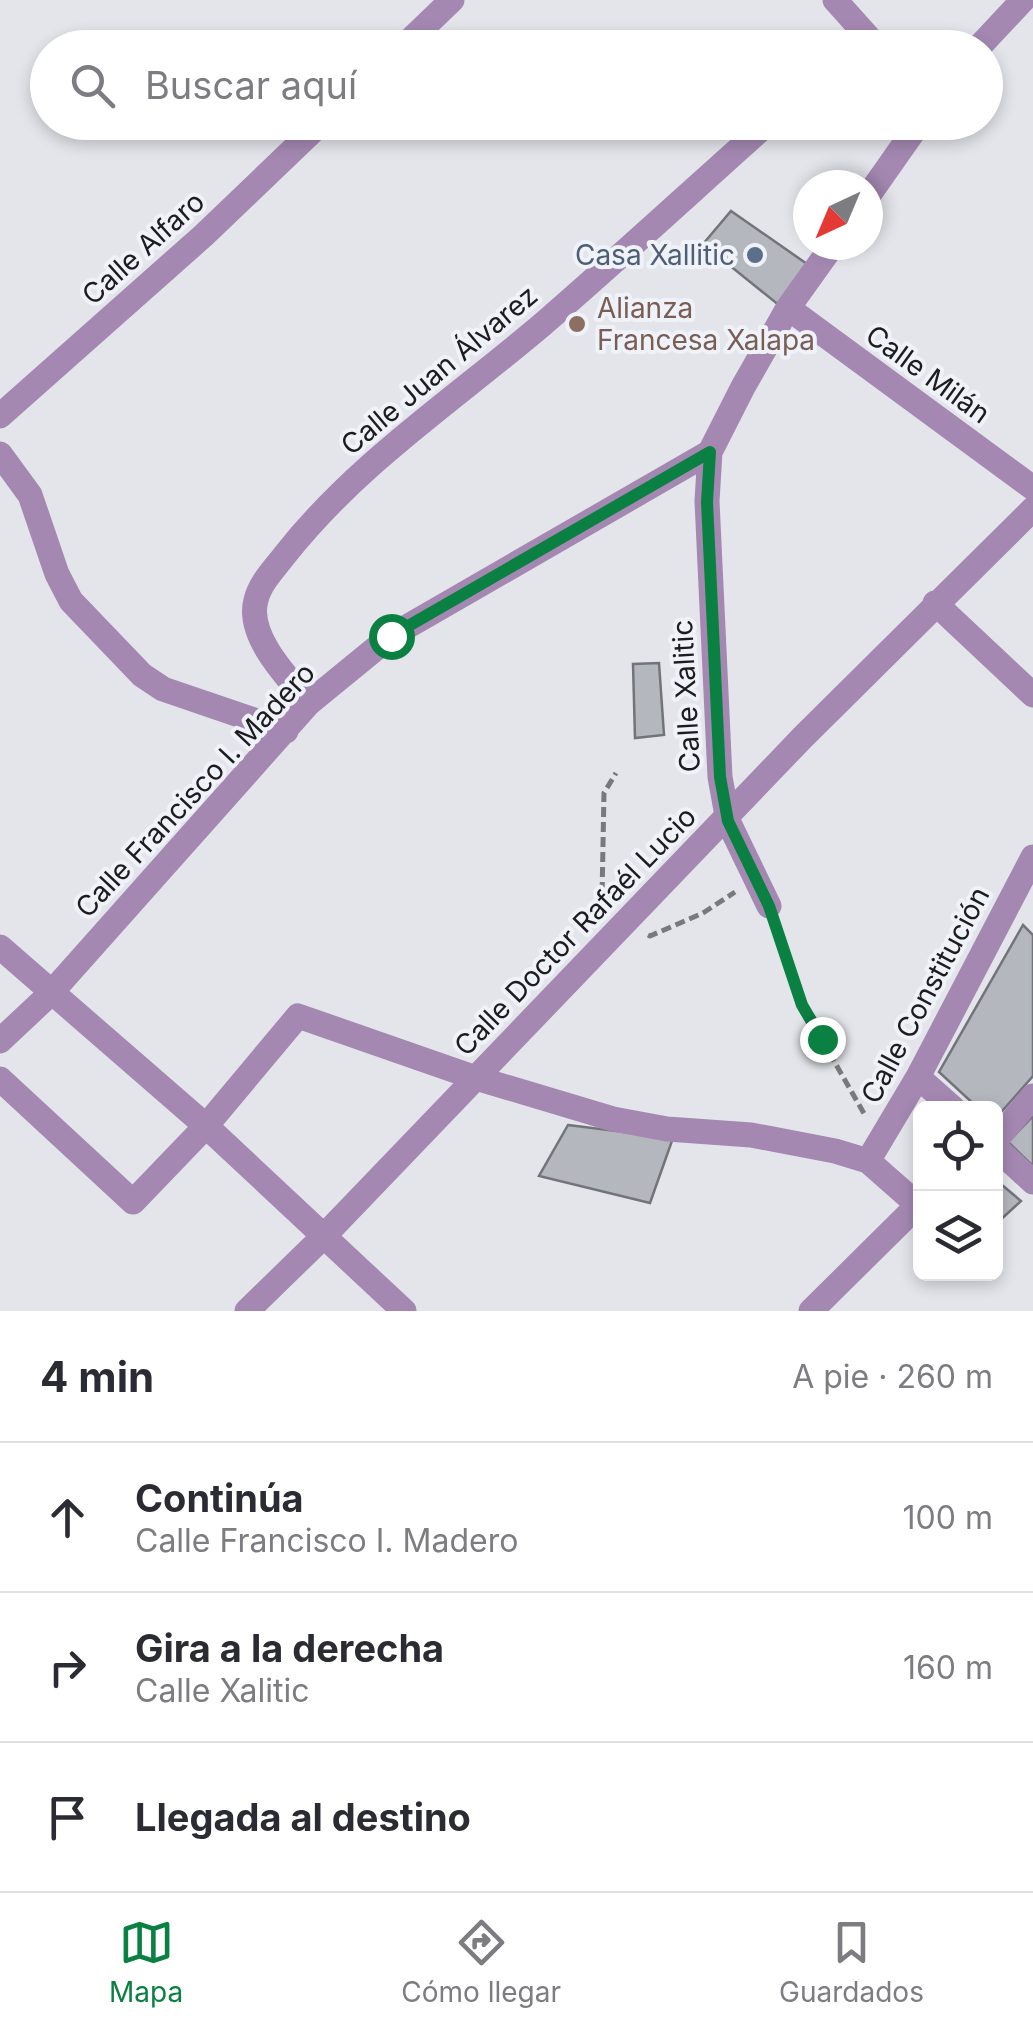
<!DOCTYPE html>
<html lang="es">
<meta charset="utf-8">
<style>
body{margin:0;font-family:Inter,sans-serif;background:#f7f7f7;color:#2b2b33}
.controls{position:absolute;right:30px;bottom:30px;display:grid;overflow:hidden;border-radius:15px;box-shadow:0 5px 15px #0003}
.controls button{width:90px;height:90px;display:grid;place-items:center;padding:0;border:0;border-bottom:2px solid #e1e1e2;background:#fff;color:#2b2b33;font:50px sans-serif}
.compass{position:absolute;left:793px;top:170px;width:90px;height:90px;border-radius:50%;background:#fff;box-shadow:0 5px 15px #0003;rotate:224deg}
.stop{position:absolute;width:30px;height:30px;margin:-22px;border:8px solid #0b8043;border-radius:50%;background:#fff}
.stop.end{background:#0b8043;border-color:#fff;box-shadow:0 2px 10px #0008}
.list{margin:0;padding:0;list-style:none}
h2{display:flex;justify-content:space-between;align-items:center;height:130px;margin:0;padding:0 40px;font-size:42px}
h2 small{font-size:32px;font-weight:400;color:#7c7c81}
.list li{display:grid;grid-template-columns:65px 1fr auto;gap:30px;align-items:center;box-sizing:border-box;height:150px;padding:0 40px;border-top:2px solid #e1e1e2}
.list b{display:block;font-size:38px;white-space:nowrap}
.list p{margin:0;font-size:32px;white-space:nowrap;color:#7c7c81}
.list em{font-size:32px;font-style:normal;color:#7c7c81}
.icon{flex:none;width:55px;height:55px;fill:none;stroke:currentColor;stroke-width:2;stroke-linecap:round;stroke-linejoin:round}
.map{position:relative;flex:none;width:1033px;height:1311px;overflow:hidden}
.search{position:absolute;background:#fff;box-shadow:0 5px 15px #0003;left:30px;right:30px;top:30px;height:110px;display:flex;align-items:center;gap:25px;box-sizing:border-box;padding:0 35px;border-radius:55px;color:#7c7c81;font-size:38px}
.sheet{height:580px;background:#fff}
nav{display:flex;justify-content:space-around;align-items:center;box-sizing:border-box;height:140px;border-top:2px solid #e1e1e2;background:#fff;font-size:28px;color:#7c7c81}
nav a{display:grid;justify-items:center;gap:5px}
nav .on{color:#0b8043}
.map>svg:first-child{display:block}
</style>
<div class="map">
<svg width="1033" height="1311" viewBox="0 0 1033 1311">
<rect width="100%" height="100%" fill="#e3e5eb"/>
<path fill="#b4b7bd" stroke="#72747a" stroke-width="2.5" d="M731 211 810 266 780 306 703 244Z
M659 663 664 735 635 738 633 664Z
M1023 925 1033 935V1076L996 1118V1108H978L939 1072Z
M1033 1116V1166L1008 1142Z
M568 1125 673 1138 650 1203 539 1176Z
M996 1180 1021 1201 996 1224Z"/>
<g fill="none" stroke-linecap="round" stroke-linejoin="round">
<path stroke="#78797d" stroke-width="5" stroke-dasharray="10 5" stroke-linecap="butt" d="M608 905 602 897 604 793 616 773
M776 929 802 1005 866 1117
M648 935 650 936 703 913 735 892"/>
<path stroke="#a488b2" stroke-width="25" d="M835 0 878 48
M402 48 452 0
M978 48 1023 0
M868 196 920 122
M788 308 1033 488
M0 416 204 235 322 122
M710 452 707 501 720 777 728 821 769 906
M0 454 30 495 57 574 71 601 142 675 163 689 286 731
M935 603 1033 695
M309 703C288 678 246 636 256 600 260 583 274 569 284 556 356 464 455 399 543 324 619 258 694 189 769 122
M0 947 206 1126 404 1311
M0 1041 51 993 309 703 391 636 710 452 743 387 788 308 833 245
M918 1077 953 1108
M0 1079 133 1202 206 1126 298 1016 476 1078 613 1119 667 1129 751 1135 835 1151 868 1161 918 1205
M996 1140 1033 1096
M996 1148 1033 1182
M868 1161 918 1077 1033 857
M247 1311 323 1237 803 737 1033 509
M811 1311 920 1203"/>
</g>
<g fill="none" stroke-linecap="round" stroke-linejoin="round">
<path stroke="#0b8043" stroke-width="12" d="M391 636 710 452 707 502 720 777 728 821 769 906 802 1005 822 1039"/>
</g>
<circle fill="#5c6f8a" stroke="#f0f2f9" stroke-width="4" cx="755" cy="255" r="10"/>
<circle fill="#8d6e63" stroke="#f0f2f9" stroke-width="4" cx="577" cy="324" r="10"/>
<g text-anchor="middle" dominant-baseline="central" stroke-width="8" stroke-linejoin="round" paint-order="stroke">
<g font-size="28" fill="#1c1c1f" stroke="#f0f2f9">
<text transform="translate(143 248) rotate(-42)">Calle Alfaro</text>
<text transform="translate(439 370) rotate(-40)">Calle Juan Álvarez</text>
<text transform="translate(928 374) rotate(36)">Calle Milán</text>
<text transform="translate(686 696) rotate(-93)">Calle Xalitic</text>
<text transform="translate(195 790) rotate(-47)">Calle Francisco I. Madero</text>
<text transform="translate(575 931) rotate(-46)">Calle Doctor Rafaél Lucio</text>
<text transform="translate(925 995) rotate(-62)">Calle Constitución</text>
</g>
<g font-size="28" fill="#4e5e75" stroke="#f0f2f9" text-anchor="end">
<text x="735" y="255">Casa Xallitic</text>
</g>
<g font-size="28" fill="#785e54" stroke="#f0f2f9" text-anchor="start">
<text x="597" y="308">Alianza<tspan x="597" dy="32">Francesa Xalapa</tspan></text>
</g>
</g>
</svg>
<div class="controls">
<button><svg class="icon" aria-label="locate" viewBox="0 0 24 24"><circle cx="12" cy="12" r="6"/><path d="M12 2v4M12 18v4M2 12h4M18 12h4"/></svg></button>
<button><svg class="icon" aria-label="layers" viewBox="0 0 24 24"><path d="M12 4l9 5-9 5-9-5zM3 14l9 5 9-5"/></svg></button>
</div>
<svg class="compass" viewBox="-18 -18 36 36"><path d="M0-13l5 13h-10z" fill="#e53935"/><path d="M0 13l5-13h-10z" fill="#7c7c81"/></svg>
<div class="stop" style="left:391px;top:636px"></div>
<div class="stop end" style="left:822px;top:1039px"></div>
<div class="search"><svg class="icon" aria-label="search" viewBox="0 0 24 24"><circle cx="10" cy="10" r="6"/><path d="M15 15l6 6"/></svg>Buscar aquí</div>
</div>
<section class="sheet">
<h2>4 min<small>A pie · 260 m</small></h2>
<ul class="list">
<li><svg class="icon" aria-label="ahead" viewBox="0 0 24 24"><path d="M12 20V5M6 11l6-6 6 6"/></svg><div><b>Continúa</b><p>Calle Francisco I. Madero</p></div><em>100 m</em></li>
<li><svg class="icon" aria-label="right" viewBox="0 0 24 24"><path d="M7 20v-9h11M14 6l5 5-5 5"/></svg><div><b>Gira a la derecha</b><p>Calle Xalitic</p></div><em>160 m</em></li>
<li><svg class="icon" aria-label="arrive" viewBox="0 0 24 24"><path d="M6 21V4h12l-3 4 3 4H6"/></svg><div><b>Llegada al destino</b></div></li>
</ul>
</section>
<nav>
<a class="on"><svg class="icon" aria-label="map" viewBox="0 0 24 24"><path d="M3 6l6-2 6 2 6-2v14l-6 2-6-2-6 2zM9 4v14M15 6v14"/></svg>Mapa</a>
<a><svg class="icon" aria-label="directions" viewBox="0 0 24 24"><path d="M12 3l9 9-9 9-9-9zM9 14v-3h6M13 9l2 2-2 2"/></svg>Cómo llegar</a>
<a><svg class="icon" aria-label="saved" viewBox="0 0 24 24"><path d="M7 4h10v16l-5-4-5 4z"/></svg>Guardados</a>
</nav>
